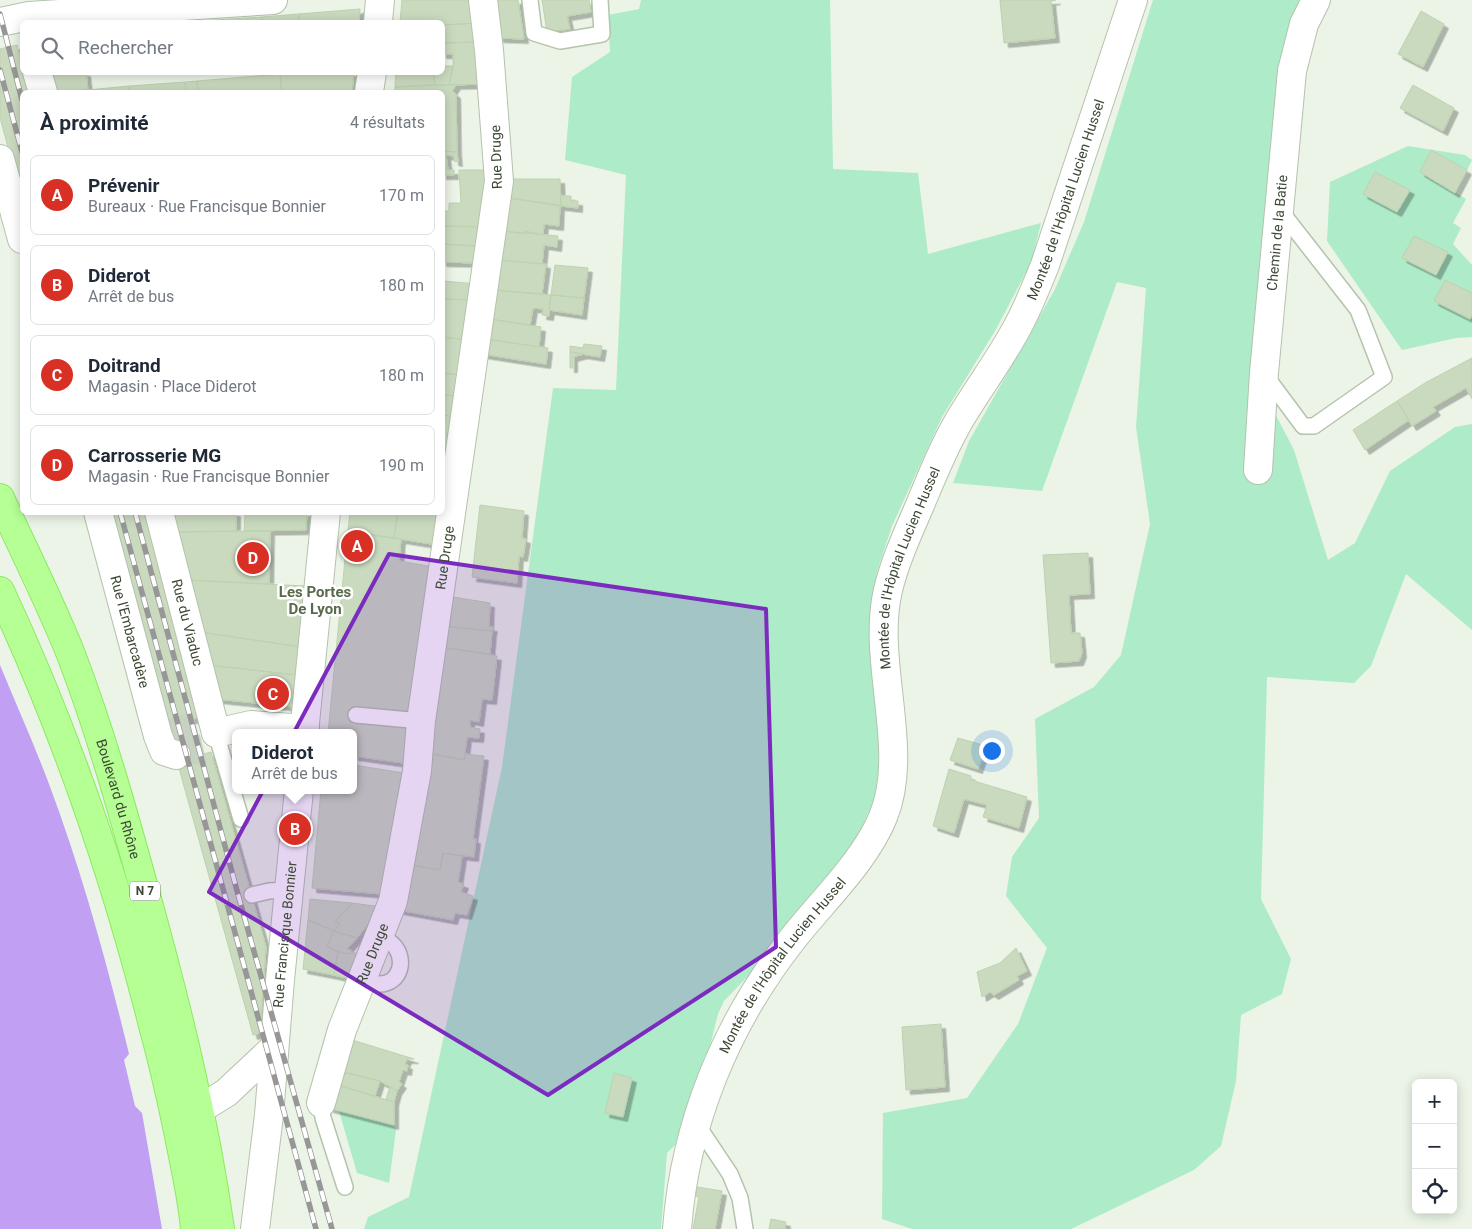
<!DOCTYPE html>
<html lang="fr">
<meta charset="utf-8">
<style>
body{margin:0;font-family:Roboto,sans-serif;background:#f2f2f3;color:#1f2937}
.controls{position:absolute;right:15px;bottom:15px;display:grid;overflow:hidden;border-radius:8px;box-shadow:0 2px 12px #0003}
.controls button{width:45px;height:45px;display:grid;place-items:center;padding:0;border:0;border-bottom:1px solid #e0e1e3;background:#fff;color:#1f2937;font:25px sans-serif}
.you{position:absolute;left:991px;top:750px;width:18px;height:18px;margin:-12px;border:4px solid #fff;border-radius:50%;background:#1a73e8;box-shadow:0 0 0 8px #1a73e833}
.badge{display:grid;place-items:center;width:32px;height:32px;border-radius:50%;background:#d93025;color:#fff;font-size:16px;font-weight:700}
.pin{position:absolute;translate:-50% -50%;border:2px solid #fff;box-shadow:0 1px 5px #0006}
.popup{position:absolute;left:232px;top:729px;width:125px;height:65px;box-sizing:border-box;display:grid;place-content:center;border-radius:8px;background:#fff;filter:drop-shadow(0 1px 4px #0005);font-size:16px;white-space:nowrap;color:#747a83}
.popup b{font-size:19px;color:#1f2937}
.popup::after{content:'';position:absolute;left:50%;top:100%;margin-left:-10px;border:10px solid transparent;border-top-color:#fff}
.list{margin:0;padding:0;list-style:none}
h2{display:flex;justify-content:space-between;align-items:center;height:65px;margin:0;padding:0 20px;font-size:21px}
h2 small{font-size:16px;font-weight:400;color:#747a83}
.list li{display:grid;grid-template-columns:32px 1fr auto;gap:15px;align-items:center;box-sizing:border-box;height:80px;margin:0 10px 10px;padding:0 10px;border:1px solid #e0e1e3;border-radius:8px}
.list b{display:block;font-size:19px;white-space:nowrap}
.list p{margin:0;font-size:16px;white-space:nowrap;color:#747a83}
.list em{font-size:16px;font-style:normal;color:#747a83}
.icon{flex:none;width:28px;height:28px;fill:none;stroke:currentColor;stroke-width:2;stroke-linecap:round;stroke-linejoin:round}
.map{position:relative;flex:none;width:1472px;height:1229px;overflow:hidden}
.search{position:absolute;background:#fff;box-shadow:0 2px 12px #0003;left:20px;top:20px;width:425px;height:55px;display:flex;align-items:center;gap:12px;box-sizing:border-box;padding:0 18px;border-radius:8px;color:#747a83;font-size:19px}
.panel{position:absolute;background:#fff;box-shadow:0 2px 12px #0003;left:20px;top:90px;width:425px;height:425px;border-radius:8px}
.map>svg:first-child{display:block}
</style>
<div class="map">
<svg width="1472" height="1229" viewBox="0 0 1472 1229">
<defs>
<filter id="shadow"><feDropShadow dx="4.5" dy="4.5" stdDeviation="0" flood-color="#0004"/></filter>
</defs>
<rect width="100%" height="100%" fill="#ebf4e7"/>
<path fill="#aeebc8" d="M641 0H830L833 169 918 173 928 254 1041 223 1031 263 995 331 942 417 892 526 877 572 872 598 870 625 879 745 878 773 874 800 860 831 841 860 786 925 749 975 724 1001 718 1014 707 1058 693 1088 675 1145 667 1153 661 1229H364L368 1217 409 1197 502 767 553 388 616 390 626 175 565 160 572 77 610 52 608 15 639 9Z
M1153 0H1316L1254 373 1294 450 1328 560 1355 543 1390 471 1455 427 1472 424V630L1406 574 1371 666 1354 683 1267 677 1261 899 1291 959 1282 994 1241 1015 1236 1081 1221 1146 1194 1170 1071 1229H912L882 1219 883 1113 967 1098 1018 1024 1047 948 1006 896 1012 857 1039 818 1035 719 1094 687 1121 655 1150 524 1136 427 1146 288 1117 282 1042 491 953 483 969 441 1055 289 1084 222Z
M1408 146 1465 155 1472 160 1456 193 1466 199 1453 223 1461 228 1453 244 1472 265V337L1456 338 1402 350 1327 241 1330 182Z
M339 1111 394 1125 396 1130 389 1183 357 1173Z"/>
<path fill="#c1a0f4" d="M0 665C16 704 34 744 49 784 82 872 107 963 129 1054L124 1060 135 1106 142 1113 162 1229H0Z"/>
<path fill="#cadabf" stroke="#bdd2ae" filter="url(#shadow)" d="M402 0H477L479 23 442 25V22H400Z
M494 0H518L524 39 499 38Z
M542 0H589L591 12 567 16 570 29 547 32Z
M1000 0H1056L1051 1 1055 38 1004 43Z
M360 9 359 22H299V14Z
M1421 11 1444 24 1423 67 1398 54Z
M299 14V22H262V17Z
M262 17V22H185Z
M479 23 481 42 442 43V25Z
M481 42 486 84 449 85 453 66V54H442V43Z
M17 45 22 64V72H25L30 92H22V199L0 118V49Z
M442 66H453L449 85H435L433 72H442Z
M53 72H86L88 90 56 92Z
M297 72H354L352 92H282L280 74Z
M396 72H433L435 85 395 87Z
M280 74 282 92H198L197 81Z
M197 81 198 92H186L185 82Z
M185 82 186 92H129V86Z
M431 85H456L452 91 456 94 457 152 442 151V92H395V87Z
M1413 85 1454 108 1443 131 1400 108Z
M129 86V92H56L88 90Z
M1431 150 1467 170 1455 193 1420 172Z
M442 151 457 152 458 162 454 161V156L446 155 448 170H454V175H442Z
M459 170H487L488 227 442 226V211H449V203H461Z
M1375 172 1410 190 1397 212 1363 194Z
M507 179H560L561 206 508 198Z
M560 196H571V201H578V208L561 206Z
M508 198 560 205 559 226 544 224 543 235 525 231 524 234 503 231Z
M442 226 488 227 485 247 442 244Z
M503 231 558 236 557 247 544 245 542 264 499 260Z
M1414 236 1448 252 1436 275 1402 258Z
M442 244 481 246 479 263 442 262Z
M497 260 546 264 542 294 493 290Z
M555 265 588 268 584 298 551 295Z
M1445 280 1472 293V315L1470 319 1434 301Z
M443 281 478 284 475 300 442 299Z
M494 290 551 295 549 316 542 315 543 309 533 308 530 325 490 319Z
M551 295 584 298 582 315 549 310Z
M442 299 472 300 467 340 442 337Z
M490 319 541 327 539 347 486 339Z
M442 337 467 340 461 375 442 373Z
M485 339 548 348 546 364 482 354Z
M584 344 602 346 600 357 570 352V346L583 348Z
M570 352 584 354 573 357V368H570Z
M1472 358V399L1466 388 1433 407 1436 411 1412 426 1397 401 1425 383Z
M442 373 461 375 458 396 442 395Z
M442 395 458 396 455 417 442 415Z
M1397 401 1409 420 1365 450 1353 430Z
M442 415 455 417 452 434 442 433Z
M442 433 454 435 442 491Z
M480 505 524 511 522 538 526 539 523 557 519 556 517 583 472 577Z
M118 512H145L201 717 167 725 111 515Z
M172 512H236V531L176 532Z
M245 512H307L306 530 244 531Z
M350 512H398L394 538 348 531Z
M398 512H442L438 545 394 538Z
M270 531 269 584 187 580 176 532Z
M354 533 401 539 399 561 434 567 403 763 354 756V733H328L346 549H353Z
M1088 553 1090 594 1069 595 1071 633H1080L1082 653 1079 661 1051 663 1043 555Z
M187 580 305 586 301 647 200 632Z
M453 597 490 603 489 627H493L492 631 450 627Z
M445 626 492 631 490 654 441 647Z
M200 632 301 647 297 675 208 665Z
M441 647 497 656 492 700 482 699 479 722 470 720V727L480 729 479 738 467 737 464 760 427 753Z
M208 665 297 675 294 707 217 699Z
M958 738 986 746 978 769 950 760Z
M211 752 266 947 260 1033 253 1035 177 761Z
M427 753 464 760 465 754 484 756 473 839H476L474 857 443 853 440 870 411 865Z
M354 765 410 774 382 894 312 888 321 790H354Z
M949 769 971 776V780L1027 797 1019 828 983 817 987 805 964 799 954 833 933 826Z
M443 853 462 856 458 882 464 884 461 892 473 896 467 915 455 913 453 920 399 910 411 865 440 870Z
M310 899 352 903 335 922 340 924 334 931 308 920Z
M352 903 382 907 357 938 334 931 340 924 335 922Z
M308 920 334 931 327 946 338 952 334 975 303 969Z
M334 931 357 938 347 949 351 950 350 954 338 952 327 946Z
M1016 948 1027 971 1017 976 1019 980 994 995 990 992 982 997 977 972 1000 963Z
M338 952 350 954 351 952 364 955 355 980 334 975Z
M941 1024 945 1087 906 1090 902 1027Z
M349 1039 414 1059H407L405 1064 408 1065 407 1071 403 1070 399 1082 402 1084 397 1091 380 1081 338 1071Z
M343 1072 380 1081 375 1096 339 1085Z
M614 1073 632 1078 623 1117 605 1113Z
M337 1085 394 1102V1125L329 1108Z
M390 1087 397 1091 394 1102 386 1099Z
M697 1187 722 1191 715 1229H693L699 1197 696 1196Z
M771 1219 786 1222 785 1229H769Z"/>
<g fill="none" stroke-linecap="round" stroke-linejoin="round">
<path stroke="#c8d2c3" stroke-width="28" stroke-dasharray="28 14" stroke-linecap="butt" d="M169 733 203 724
M176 755 209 747"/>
<g stroke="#b4c3ac" stroke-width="18">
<path id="service" d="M530 0 534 33 560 41 602 34 600 0
M1265 375 1303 426H1314L1384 377 1358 310 1280 210
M356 715 421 721
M216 733 241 819
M252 895 269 891 289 890
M362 980C367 981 373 984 377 984 402 986 408 955 390 942 387 940 382 939 379 938
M321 1103 323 1118 345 1187
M696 1123 730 1174 740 1198 745 1229"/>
</g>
<g stroke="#b4c3ac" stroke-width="30">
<g id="minor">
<path d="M0 22 29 16 273 0"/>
<path d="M37 72 43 92"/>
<path d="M0 159 22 239"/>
<path id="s1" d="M1258 470 1264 373 1292 71 1304 24 1316 0"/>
<path id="s2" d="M98 512 158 736 164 751 176 755"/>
<path id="s3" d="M159 512 216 733"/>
<path d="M216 733 251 725 305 729"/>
<path id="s4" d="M321 1103 342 1030 393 901 417 771 421 721 499 181 489 50 483 0"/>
<path id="s5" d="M677 1229C685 1124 726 1024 791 941 821 902 864 863 883 817 911 750 871 662 888 590 895 561 908 533 920 505 932 476 944 446 960 419 979 387 1002 357 1019 324 1029 305 1037 285 1045 265L1133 0"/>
</g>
</g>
<g stroke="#b4c3ac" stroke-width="30">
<g id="tertiary">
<path d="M378 22 380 0"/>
<path d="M369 92 372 72"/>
<path d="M304 733 326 512"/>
<path d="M178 1119 200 1109 226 1093 274 1048"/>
<path id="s6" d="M255 1229 269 1115 280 980 299 790"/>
</g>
</g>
<g stroke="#8bea5f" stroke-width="30">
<g id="primary">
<path id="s7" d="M0 498C23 549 49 600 70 652 101 732 124 816 147 899 177 1008 204 1116 220 1229"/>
<path d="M0 591C66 732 116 878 154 1029 165 1069 174 1110 182 1151 187 1176 193 1203 195 1229"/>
</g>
</g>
<use href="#service" stroke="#fff" stroke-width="15"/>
<use href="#minor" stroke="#fff" stroke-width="28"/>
<use href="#tertiary" stroke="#fff" stroke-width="28"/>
<use href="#primary" stroke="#b5ff95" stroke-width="28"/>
<g stroke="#979797" stroke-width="5.5">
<path id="rail" d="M0 14 22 100
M0 70 22 152
M120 512 316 1229
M135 512 239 898 332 1229"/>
</g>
<use href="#rail" stroke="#fff" stroke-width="4" stroke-dasharray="11" stroke-linecap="butt"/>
</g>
<path fill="#7b2cbf" fill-opacity="0.2" stroke="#7b2cbf" stroke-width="4" stroke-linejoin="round" d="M389 554 766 609 776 947 548 1095 209 892Z"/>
<g text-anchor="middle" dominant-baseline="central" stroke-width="5" stroke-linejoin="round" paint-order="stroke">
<rect fill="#fff" stroke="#777f72" stroke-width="1" x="130" y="881.5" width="30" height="19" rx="4"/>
<g font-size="12" font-weight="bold" fill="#3d4835">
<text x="145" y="891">N 7</text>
</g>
<g font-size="14" fill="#3d4835" stroke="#fff">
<text transform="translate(496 157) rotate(-92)">Rue Druge</text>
<text stroke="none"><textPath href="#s5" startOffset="1129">Montée de l'Hôpital Lucien Hussel</textPath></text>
<text stroke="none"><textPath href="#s1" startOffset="238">Chemin de la Batie</textPath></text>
<text stroke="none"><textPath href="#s4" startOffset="562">Rue Druge</textPath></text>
<text stroke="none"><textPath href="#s5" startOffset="724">Montée de l'Hôpital Lucien Hussel</textPath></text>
<text stroke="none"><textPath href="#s3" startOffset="114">Rue du Viaduc</textPath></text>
<text stroke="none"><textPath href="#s2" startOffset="124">Rue l'Embarcadère</textPath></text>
<text stroke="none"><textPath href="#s7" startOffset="324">Boulevard du Rhône</textPath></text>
<text stroke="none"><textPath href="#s6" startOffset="296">Rue Francisque Bonnier</textPath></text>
<text stroke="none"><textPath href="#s4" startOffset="158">Rue Druge</textPath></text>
<text stroke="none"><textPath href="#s5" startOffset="289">Montée de l'Hôpital Lucien Hussel</textPath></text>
</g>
<g font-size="15" font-weight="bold" fill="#596b4c" stroke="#fff">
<text x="315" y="592">Les Portes<tspan x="315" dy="17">De Lyon</tspan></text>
</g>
</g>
</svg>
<div class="controls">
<button>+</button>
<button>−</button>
<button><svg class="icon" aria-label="locate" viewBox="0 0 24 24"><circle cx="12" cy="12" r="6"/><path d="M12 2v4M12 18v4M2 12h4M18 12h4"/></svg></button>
</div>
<div class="you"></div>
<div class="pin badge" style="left:357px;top:546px">A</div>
<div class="pin badge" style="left:295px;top:829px">B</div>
<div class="popup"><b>Diderot</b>Arrêt de bus</div>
<div class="pin badge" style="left:273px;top:694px">C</div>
<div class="pin badge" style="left:253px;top:558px">D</div>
<div class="search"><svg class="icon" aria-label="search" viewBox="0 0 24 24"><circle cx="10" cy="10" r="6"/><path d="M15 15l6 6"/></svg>Rechercher</div>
<section class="panel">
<h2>À proximité<small>4 résultats</small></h2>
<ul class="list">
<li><span class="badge">A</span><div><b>Prévenir</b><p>Bureaux · Rue Francisque Bonnier</p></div><em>170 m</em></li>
<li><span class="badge">B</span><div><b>Diderot</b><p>Arrêt de bus</p></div><em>180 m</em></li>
<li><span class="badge">C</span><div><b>Doitrand</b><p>Magasin · Place Diderot</p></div><em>180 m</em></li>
<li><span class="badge">D</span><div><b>Carrosserie MG</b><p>Magasin · Rue Francisque Bonnier</p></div><em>190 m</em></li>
</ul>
</section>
</div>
